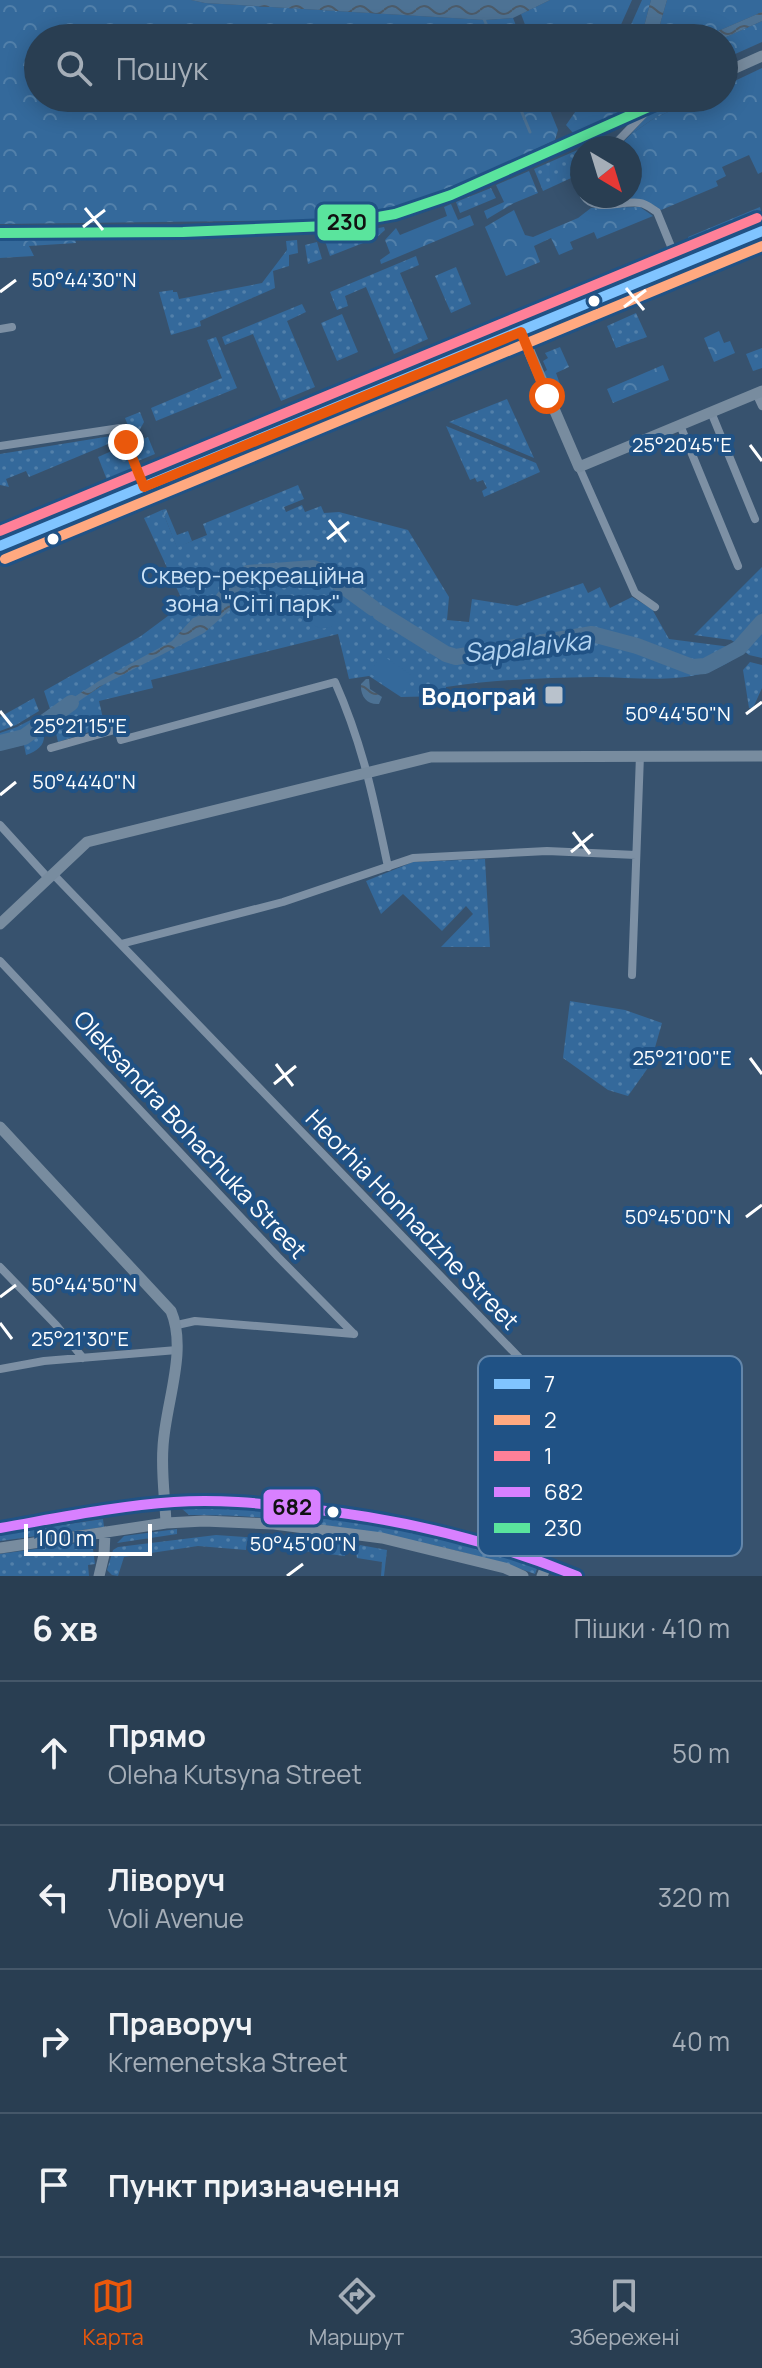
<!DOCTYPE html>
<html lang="uk">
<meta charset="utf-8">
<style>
body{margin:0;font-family:Manrope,sans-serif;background:#35495c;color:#f1f3f6}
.compass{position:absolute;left:570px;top:136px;width:72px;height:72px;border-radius:50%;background:#293e52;box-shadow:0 4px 20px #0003;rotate:142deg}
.scale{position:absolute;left:24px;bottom:20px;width:128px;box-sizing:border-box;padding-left:8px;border:4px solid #fff;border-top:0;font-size:22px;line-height:28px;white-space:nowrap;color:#fff;-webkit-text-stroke:6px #205285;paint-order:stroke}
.stop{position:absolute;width:24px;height:24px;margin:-18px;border:6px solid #ea580c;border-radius:50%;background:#fff}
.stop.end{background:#ea580c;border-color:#fff;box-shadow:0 2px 8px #0008}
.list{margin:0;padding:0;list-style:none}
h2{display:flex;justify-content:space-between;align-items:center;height:104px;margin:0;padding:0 32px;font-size:34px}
h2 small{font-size:26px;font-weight:400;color:#a5aeb8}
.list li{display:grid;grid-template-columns:52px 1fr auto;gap:24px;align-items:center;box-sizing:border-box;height:144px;padding:0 32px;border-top:2px solid #455769}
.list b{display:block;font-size:30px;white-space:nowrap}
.list p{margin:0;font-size:26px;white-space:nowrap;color:#a5aeb8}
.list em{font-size:26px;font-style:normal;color:#a5aeb8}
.icon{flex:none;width:44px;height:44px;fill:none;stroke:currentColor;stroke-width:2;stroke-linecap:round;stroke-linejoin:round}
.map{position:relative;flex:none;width:762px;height:1576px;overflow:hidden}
.search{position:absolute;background:#293e52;box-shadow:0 4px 20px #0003;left:24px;right:24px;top:24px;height:88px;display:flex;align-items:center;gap:20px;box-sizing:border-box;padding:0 28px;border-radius:44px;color:#a5aeb8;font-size:30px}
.sheet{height:680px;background:#293e52}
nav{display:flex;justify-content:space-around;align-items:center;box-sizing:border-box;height:112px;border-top:2px solid #455769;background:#293e52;font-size:22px;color:#a5aeb8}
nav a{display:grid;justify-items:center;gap:4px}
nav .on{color:#ea580c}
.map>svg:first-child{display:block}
</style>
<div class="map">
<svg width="762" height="1576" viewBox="0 0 762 1576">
<defs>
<pattern id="grass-dots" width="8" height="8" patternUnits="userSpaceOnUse" patternTransform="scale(2)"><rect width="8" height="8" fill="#34699b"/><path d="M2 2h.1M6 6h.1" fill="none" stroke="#5280aa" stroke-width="1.8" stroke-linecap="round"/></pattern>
<pattern id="forest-crowns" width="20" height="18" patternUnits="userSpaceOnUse" patternTransform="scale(2)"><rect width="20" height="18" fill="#34699b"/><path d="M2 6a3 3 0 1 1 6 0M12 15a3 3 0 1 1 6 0" fill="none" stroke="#5280aa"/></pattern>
<pattern id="wetland-marsh" width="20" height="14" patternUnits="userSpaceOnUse" patternTransform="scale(2)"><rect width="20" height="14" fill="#34699b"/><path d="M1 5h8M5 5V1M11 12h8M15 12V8" fill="none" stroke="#5280aa"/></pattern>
<pattern id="water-waves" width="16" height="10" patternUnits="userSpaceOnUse" patternTransform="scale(2)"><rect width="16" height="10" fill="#4d7294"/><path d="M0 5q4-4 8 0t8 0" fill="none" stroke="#4c5b69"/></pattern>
</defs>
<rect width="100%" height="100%" fill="#37526e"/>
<path fill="url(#grass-dots)" d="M687 98H698L653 119 630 135 647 116Z
M582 148V173L543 191 534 169Z
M491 188 496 198 460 213 456 202Z
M760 207 761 211 689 241 688 237Z
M762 216V220L693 249 691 245Z
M384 227 385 230 376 238 330 256 324 238Z
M297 240 298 253 289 255V266L273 271 275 288 200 321 201 326 171 335 159 292 173 290V292H177L179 299 262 283 287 250 286 241Z
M317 242 322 259 308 264 305 245Z
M762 245V253L681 287 678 280 746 251 748 254 760 249V246Z
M416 256 419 265 400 273 428 339 394 354 366 287 345 296 348 306 337 310 330 292Z
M661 257 663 261 528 317 527 314Z
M456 267 471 304 451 313 435 276Z
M659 288 662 295 535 346 532 340Z
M302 304 306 312 287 321 315 387 281 401 253 334 225 345 222 337Z
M636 313 647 337 616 348 607 326Z
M342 314 358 352 337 361 321 323Z
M216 337 237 388 156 421 151 408 222 378 207 340Z
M762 348V368L753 371 746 354Z
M439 351 440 354 262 428 260 425Z
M450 371 453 376 399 399 396 394Z
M507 399 534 458 449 422Z
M140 412 144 422 138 433 132 436 125 418Z
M366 412 368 417 312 440 310 435Z
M446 426 536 463 540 472 484 497 482 491 487 488 483 480 477 482 475 478 470 480Z
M111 436 113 442 29 477 26 471 6 479 9 487 0 485V454Z
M148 437 155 454 138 461 131 444Z
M302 439 304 443 173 497 171 492 186 486 187 488 220 475 219 472Z
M224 440 226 443 144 477 143 474Z
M123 446 133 469 107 480 98 457Z
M129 480 130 483 0 537V533Z
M298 485 304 499 284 507 286 512 302 505 305 512 321 506 324 513 339 512 408 530 449 597 447 620 469 622 472 599 517 606 583 583 588 593 600 587 610 608 632 597 652 609 669 639 731 647 702 660 691 661 639 640 591 627 456 650 447 647 456 664 592 640 635 651 694 672 707 670 739 655C698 688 644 677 595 677 545 678 496 679 446 687V696L401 697 369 676 349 679 338 634 151 680 153 688 99 701 105 727 58 742 51 712 44 691 141 636 184 604 144 518 162 510 177 547 207 535 203 524Z
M153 500 154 504 19 560 17 555 45 544 47 546 62 540 61 537Z
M762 567V612L736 643 731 640 694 635Z
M762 630V658L749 655 744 651Z
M750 662 762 665V688L753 708H749L743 670Z
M34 698 39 711 16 725 0 731V717Z
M40 715 41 721 22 734 0 740V733L17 727Z
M43 728C47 743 40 750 26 755L24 745 0 750V745L15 743Z
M485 859 490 947H441L473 914 466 906 442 931 403 894 381 914 366 881 413 862Z
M570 1001 625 1010 662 1023 650 1065 628 1096 608 1090 563 1058Z
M217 1506C325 1514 435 1528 538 1566L535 1574C478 1554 420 1541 361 1531 304 1521 246 1514 189 1515L181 1508Z
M103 1519 104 1527 0 1541V1534Z
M177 1529V1534L117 1543 124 1536Z
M216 1535 288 1540 287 1545 247 1541 246 1550 198 1546 124 1557 118 1576 112 1575 107 1570 113 1550 118 1547Z
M295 1541 344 1543 345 1556 295 1550Z
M84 1542 93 1549 95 1564 88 1565 89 1576H0V1554Z
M360 1545 387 1550 384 1576H381L382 1562 357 1558 356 1551Z"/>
<path fill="url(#forest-crowns)" d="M0 0H191L205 3 485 20 513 18 521 38H38V98H545L558 130 555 140 485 173 403 206 313 220 0 224Z
M550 0H632L615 38H530L521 14Z
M642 0H651L641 38H625Z
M667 0H762V12L702 38H656Z
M762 21V42L724 59V38Z
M762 68V172L758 174 749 155 722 167 726 176 716 181 718 186 661 210C653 205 646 200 636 199 620 198 602 205 588 196H630V148H617L630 135 653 119 698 98H724V86Z
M585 98H652L573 133 566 125Z
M529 171 538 193 514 203 487 219 484 211 504 202 496 185Z
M451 204 458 220 470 215 474 225 381 264 380 260 390 253 385 240 396 228 400 235 447 216 444 207Z
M640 207 653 216 597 239 594 232 570 242 573 249 559 255 551 238 534 246 540 262 506 276 485 227 514 210 525 235 533 237 578 218 591 208Z
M75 239 76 243 29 246 34 256 0 258V240Z
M719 331 724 343 730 341 735 353 714 362 704 338Z
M560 347 569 367 556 373 560 384 552 390 544 372 547 370 543 361 548 358 545 353Z
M663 365 669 380 613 403 607 389Z
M166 509 177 535 188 531 192 541 177 548 162 510Z
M90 708 96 709 100 713V725L94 729 80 732 76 723 79 715Z"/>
<path fill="url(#wetland-marsh)" d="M383 608 446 647 456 650 591 627 639 640 690 661 702 660 734 645 762 612V630L739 655 707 670 694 672 635 651 592 640 456 664 446 661 376 617Z"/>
<path fill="#34699b" d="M303 599H314L338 616 331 627 321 629 298 616Z
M382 655 414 677 402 695 369 673Z"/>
<path fill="url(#water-waves)" d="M191 0H550L513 18 485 20 205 3Z
M651 0H667L656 38H641Z
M762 12V21L724 38H702Z
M234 581 236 584 230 592V610L204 633 101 686 53 719 51 712 99 681 172 641 193 618 201 615 202 609Z
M366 679H369L370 689 382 697 379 704C367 705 360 696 361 684Z
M41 721 43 728C28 737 17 743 0 745V740L22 734Z"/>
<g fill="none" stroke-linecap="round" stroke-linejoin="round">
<path stroke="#4d7294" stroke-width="3" d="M484 19 492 38
M516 98 530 132"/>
<path stroke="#4d7294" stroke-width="16" d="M223 599 238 579 248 573 313 568 325 573 373 608
M380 613 446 654 456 657 592 634 637 646 692 667 705 666 739 648 762 622
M0 743 24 737 71 703"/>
<path stroke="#7d90a4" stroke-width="8" d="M611 148 647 111
M582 187V190
M584 196C595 213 622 200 640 203 647 204 652 209 657 212L679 266
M0 329 12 327
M756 393 762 406
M711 412 755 519
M680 425 738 566
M0 446 120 428 144 487
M579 467 635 593 655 607
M51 748 118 729 121 740 335 682C363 745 374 800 388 867
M0 825 48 878
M53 874 532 1371 548 1380
M121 944 283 902 413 858 547 851 636 855
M0 961 278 1257 354 1334
M632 975 640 755
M0 1267 56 1325 83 1358
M177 1325 195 1321 354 1334
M0 1369 44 1361 177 1350"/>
<path stroke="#788c9f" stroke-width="11" d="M724 73 762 56
M0 233 183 232 300 227 328 226 395 214 451 195 669 98
M521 332 579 467 762 391
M0 924 87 842 431 757 762 756
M0 1127 171 1311C188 1351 165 1405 163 1447 161 1472 165 1498 166 1523
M0 1528C64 1518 134 1502 198 1501 231 1500 263 1504 295 1507 391 1516 489 1536 577 1576
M0 1548 166 1523 204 1521 274 1524 382 1538 505 1568 523 1576
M99 1576 104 1555 105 1532
M542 1576 547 1564"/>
<path stroke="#7c8ea1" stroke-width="12" d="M0 546 762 231"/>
<g stroke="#205285" stroke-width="16">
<path id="bus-1" d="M0 546 762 231"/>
</g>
<g stroke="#205285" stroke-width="16">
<path id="bus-2" d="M5 559 762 246"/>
</g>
<g stroke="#205285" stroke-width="16">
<path id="bus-3" d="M0 531 757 218"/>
</g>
<g stroke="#205285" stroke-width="16">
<path id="bus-4" d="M0 1528C58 1518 116 1506 174 1502 217 1499 259 1503 301 1508 397 1518 488 1539 577 1576"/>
</g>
<g stroke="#205285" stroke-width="16">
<path id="bus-5" d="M0 233 183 232 328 226 395 214 451 195 669 98"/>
</g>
<use href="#bus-1" stroke="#80c4ff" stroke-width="10"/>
<use href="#bus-2" stroke="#ffa980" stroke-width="10"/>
<use href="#bus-3" stroke="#ff8098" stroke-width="10"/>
<use href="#bus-4" stroke="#d880ff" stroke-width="10"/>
<use href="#bus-5" stroke="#5ae49d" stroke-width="10"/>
</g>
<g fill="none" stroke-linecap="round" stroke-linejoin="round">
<path stroke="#ea580c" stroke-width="10" d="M126 442 144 487 521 332 547 396"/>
</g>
<path fill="none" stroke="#fff" stroke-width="3" d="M85 208 103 230M83 227 105 210M626 288 644 310M0 292 16 280M624 307 646 290M750 445 762 461M329 520 346 542M327 539 349 522M0 711 12 726M746 714 762 702M0 795 16 782M573 832 590 854M571 852 593 834M750 1058 762 1074M276 1064 293 1086M274 1084 296 1066M746 1217 762 1205M0 1297 16 1285M0 1323 12 1339M287 1576 303 1564"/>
<g fill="#fff" stroke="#205285" stroke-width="3">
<circle cx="594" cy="301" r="7"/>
<circle cx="53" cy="539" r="7"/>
<circle cx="333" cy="1512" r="7"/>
</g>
<rect fill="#b9c2cc" stroke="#205285" stroke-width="3" x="544" y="685" width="20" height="20" rx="4"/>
<g text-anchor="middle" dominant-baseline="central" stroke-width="8" stroke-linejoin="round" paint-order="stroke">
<g font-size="24" fill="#cce3f7" stroke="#205285">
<text x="253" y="574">Сквер-рекреаційна<tspan x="253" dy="28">зона "Сіті парк"</tspan></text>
</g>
<g font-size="24" font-weight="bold" fill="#fff" stroke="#205285" text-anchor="end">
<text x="536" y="695">Водограй</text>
</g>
<g font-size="24" fill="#fff" stroke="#205285">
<text transform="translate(191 1134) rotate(47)">Oleksandra Bohachuka Street</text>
<text transform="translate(413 1219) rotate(46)">Heorhia Honhadzhe Street</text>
</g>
<g font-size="26" font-style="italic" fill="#b3d4f1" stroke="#205285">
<text transform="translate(527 646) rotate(-6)">Sapalaivka</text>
</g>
</g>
<rect x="478" y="1356" width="264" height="200" rx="12" fill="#205285" stroke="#6386aa" stroke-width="2"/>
<rect x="494" y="1379" width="36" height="10" fill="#80c4ff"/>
<rect x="494" y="1415" width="36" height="10" fill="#ffa980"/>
<rect x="494" y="1451" width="36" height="10" fill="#ff8098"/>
<rect x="494" y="1487" width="36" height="10" fill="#d880ff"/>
<rect x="494" y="1523" width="36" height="10" fill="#5ae49d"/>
<g font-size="22" fill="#fff">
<text x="544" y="1392">7</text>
<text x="544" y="1428">2</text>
<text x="544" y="1464">1</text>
<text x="544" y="1500">682</text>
<text x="544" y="1536">230</text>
</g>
<g font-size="20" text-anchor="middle" fill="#fff" stroke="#205285" stroke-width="8" stroke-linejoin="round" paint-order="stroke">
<text x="84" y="287">50°44'30"N</text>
<text x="682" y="452">25°20'45"E</text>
<text x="678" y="721">50°44'50"N</text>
<text x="80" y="733">25°21'15"E</text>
<text x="84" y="789">50°44'40"N</text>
<text x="682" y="1065">25°21'00"E</text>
<text x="678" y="1224">50°45'00"N</text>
<text x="84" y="1292">50°44'50"N</text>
<text x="80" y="1346">25°21'30"E</text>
<text x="303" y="1551">50°45'00"N</text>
</g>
<g stroke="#205285" stroke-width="3">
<rect x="316" y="203" width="61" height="39" rx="8" fill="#5ae49d"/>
<rect x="262" y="1488" width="60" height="38" rx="8" fill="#d880ff"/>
</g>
<g font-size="22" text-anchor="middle" font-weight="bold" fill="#111">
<text x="347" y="230">230</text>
<text x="292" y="1515">682</text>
</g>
</svg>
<svg class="compass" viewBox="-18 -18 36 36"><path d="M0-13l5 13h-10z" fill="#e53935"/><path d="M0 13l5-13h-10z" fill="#a5aeb8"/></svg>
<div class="scale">100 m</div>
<div class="stop" style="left:547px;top:396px"></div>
<div class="stop end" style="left:126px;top:442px"></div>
<div class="search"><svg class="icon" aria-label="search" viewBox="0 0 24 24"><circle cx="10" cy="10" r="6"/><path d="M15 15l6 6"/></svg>Пошук</div>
</div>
<section class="sheet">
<h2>6 хв<small>Пішки · 410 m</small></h2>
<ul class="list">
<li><svg class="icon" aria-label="ahead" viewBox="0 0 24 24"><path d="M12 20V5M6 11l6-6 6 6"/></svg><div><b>Прямо</b><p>Oleha Kutsyna Street</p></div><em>50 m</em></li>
<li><svg class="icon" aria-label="left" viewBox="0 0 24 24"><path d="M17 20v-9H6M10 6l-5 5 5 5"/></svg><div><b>Ліворуч</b><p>Voli Avenue</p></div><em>320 m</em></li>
<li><svg class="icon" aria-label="right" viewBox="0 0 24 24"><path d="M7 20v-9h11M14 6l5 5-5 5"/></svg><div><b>Праворуч</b><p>Kremenetska Street</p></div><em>40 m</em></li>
<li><svg class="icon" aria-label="arrive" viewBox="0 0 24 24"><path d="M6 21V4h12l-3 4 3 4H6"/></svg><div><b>Пункт призначення</b></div></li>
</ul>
</section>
<nav>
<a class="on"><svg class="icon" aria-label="map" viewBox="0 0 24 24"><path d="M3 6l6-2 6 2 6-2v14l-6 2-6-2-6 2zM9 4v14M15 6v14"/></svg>Карта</a>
<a><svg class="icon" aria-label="directions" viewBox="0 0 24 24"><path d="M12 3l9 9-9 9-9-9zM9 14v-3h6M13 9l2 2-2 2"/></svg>Маршрут</a>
<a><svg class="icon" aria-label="saved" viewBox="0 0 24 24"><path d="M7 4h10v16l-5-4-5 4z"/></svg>Збережені</a>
</nav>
